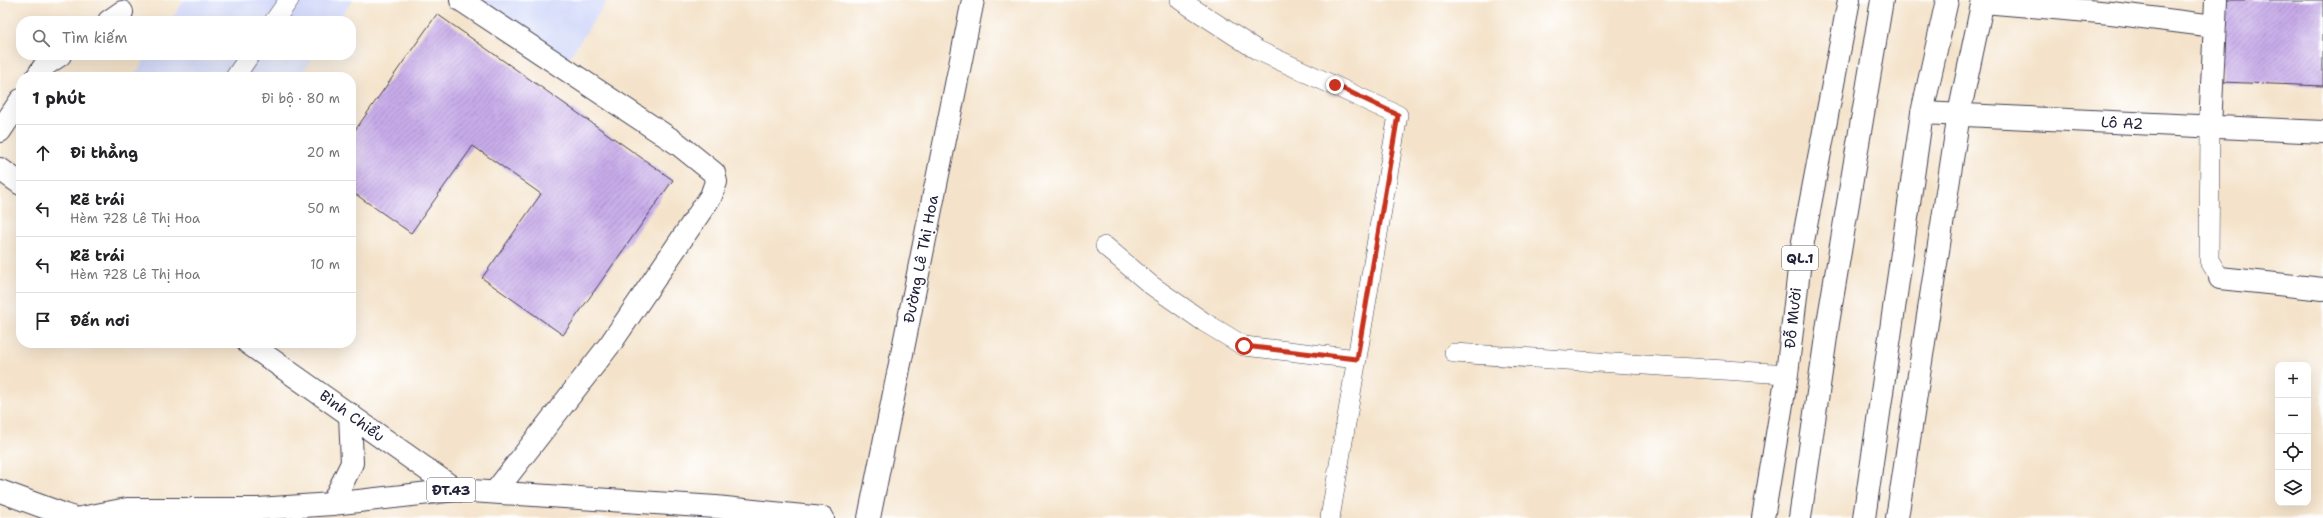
<!DOCTYPE html>
<html lang="vi">
<meta charset="utf-8">
<style>
body{margin:0;font-family:"Shantell Sans",sans-serif;background:#f6f6f6;color:#202124}
.controls{position:absolute;right:12px;bottom:12px;display:grid;overflow:hidden;border-radius:8px;box-shadow:0 4px 16px #0002}
.controls button{width:36px;height:36px;display:grid;place-items:center;padding:0;border:0;border-bottom:1px solid #e0e0e0;background:#fff;color:#202124;font:20px sans-serif}
.stop{position:absolute;width:12px;height:12px;margin:-9px;border:3px solid #c8321e;border-radius:50%;background:#fff}
.stop.end{background:#c8321e;border-color:#fff;box-shadow:0 1px 4px #0008}
.list{margin:0;padding:0;list-style:none}
h2{display:flex;justify-content:space-between;align-items:center;height:52px;margin:0;padding:0 16px;font-size:17px}
h2 small{font-size:13px;font-weight:400;color:#757577}
.list li{display:grid;grid-template-columns:26px 1fr auto;gap:12px;align-items:center;box-sizing:border-box;height:56px;padding:0 16px;border-top:1px solid #e0e0e0}
.list b{display:block;font-size:15px;white-space:nowrap}
.list p{margin:0;font-size:13px;white-space:nowrap;color:#757577}
.list em{font-size:13px;font-style:normal;color:#757577}
.icon{flex:none;width:22px;height:22px;fill:none;stroke:currentColor;stroke-width:2;stroke-linecap:round;stroke-linejoin:round}
.map{position:relative;flex:none;width:2323px;height:518px;overflow:hidden}
.search{position:absolute;background:#fff;box-shadow:0 4px 16px #0002;left:16px;top:16px;width:340px;height:44px;display:flex;align-items:center;gap:10px;box-sizing:border-box;padding:0 14px;border-radius:16px;color:#757577;font-size:15px}
.panel{position:absolute;background:#fff;box-shadow:0 4px 16px #0002;left:16px;top:72px;width:340px;height:276px;border-radius:16px}
.map>svg:first-child{display:block}
</style>
<div class="map">
<svg width="2323" height="518" viewBox="0 0 2323 518">
<defs>
<pattern id="building-hatch" width="6" height="6" patternUnits="userSpaceOnUse"><rect width="6" height="6" fill="#c7abe9"/><path d="M-1 1l2-2M0 6l6-6M5 7l2-2" fill="none" stroke="#a18bbe"/></pattern>
</defs>
<rect width="100%" height="100%" fill="#fff"/>
<filter id="ink" filterUnits="userSpaceOnUse"><feTurbulence type="fractalNoise" baseFrequency=".025" numOctaves="2"/><feDisplacementMap in="SourceGraphic" scale="8" xChannelSelector="R" yChannelSelector="G"/><feConvolveMatrix kernelMatrix="1 2 1 2 8 2 1 2 1" color-interpolation-filters="sRGB"/></filter>
<filter id="wash" filterUnits="userSpaceOnUse"><feTurbulence type="fractalNoise" baseFrequency=".012" numOctaves="4" result="noise"/><feDisplacementMap in="SourceGraphic" scale="16" xChannelSelector="R" yChannelSelector="G"/><feGaussianBlur stdDeviation="0.9" result="paint"/><feColorMatrix in="noise" values="0 0 0 0 0 0 0 0 0 0 0 0 0 0 0 0 0 1.4 0 .05"/><feComposite in="paint" operator="in"/></filter>
<g filter="url(#wash)">
<rect width="100%" height="100%" fill="#f4e3ca"/>
<path fill="#d2d9f9" d="M184 0H353L338 21H170Z
M455 0H608L559 73Z
M148 55H314L299 77H133Z"/>
<g id="blocks">
<path fill="url(#building-hatch)" d="M2225 0H2323V86L2221 82Z
M437 14 673 180 563 335 482 278 541 194 473 146 411 233 351 191V136Z"/>
</g>
</g>
<g filter="url(#ink)">
<use href="#blocks" fill-opacity="0" stroke="#423f50" stroke-width="1"/>
<g fill="none" stroke-linecap="round" stroke-linejoin="round">
<g stroke="#423f50" stroke-width="20">
<path id="lane" d="M1180 0 1257 50 1398 115 1330 518
M274 21 289 0
M235 77 250 55
M2210 128 2209 260 2220 278
M1105 246 1151 285 1204 322 1244 346 1357 359
M1454 353 1787 374"/>
</g>
<g stroke="#423f50" stroke-width="24">
<path id="street" d="M461 0 678 144 714 173 716 182 711 196 611 343 495 492
M1983 2 2111 13 2214 26
M109 21 122 12
M37 77 45 65 60 55
M1922 113 2323 132
M2210 128 2216 0
M0 131 21 100
M2220 278 2323 289"/>
</g>
<g stroke="#423f50" stroke-width="24">
<path id="secondary" d="M0 491 74 518
M332 504 352 463 350 414
M869 518 973 0"/>
</g>
<g stroke="#423f50" stroke-width="24">
<path id="primary" d="M0 169 21 184
M248 343 456 490"/>
</g>
<g stroke="#423f50" stroke-width="24">
<path id="highway" d="M81 518 127 509H258L332 504 456 490 716 507 823 518
M1763 518 1787 374 1801 252 1849 0
M1800 518 1828 323 1882 0
M1864 518 1922 113 1947 0
M1897 518 1959 114 1983 0"/>
</g>
<use href="#lane" stroke="#fff" stroke-width="19"/>
<use href="#street" stroke="#fff" stroke-width="22"/>
<use href="#secondary" stroke="#fff" stroke-width="22"/>
<use href="#primary" stroke="#fff" stroke-width="22"/>
<use href="#highway" stroke="#fff" stroke-width="22"/>
</g>
</g>
<g fill="none" stroke-linecap="round" stroke-linejoin="round" filter="url(#ink)">
<path stroke="#c8321e" stroke-width="5" d="M1244 346 1357 359 1398 115 1335 85"/>
</g>
<g text-anchor="middle" dominant-baseline="central" stroke-width="3" stroke-linejoin="round" paint-order="stroke">
<g fill="#fff" stroke="#646476" stroke-width="1">
<rect x="1782" y="246" width="36" height="24" rx="3"/>
<rect x="427" y="478" width="48" height="24" rx="3"/>
</g>
<g font-size="14" font-weight="bold" fill="#22223b">
<text x="1800" y="258">QL.1</text>
<text x="451" y="490">ĐT.43</text>
</g>
<g font-size="15" fill="#22223b" stroke="#fff">
<text transform="translate(2122 123) rotate(3)">Lô A2</text>
<text transform="translate(921 259) rotate(-79)">Đường Lê Thị Hoa</text>
<text transform="translate(1793 318) rotate(-84)">Đỗ Mười</text>
<text transform="translate(352 416) rotate(36)">Bình Chiểu</text>
</g>
</g>
</svg>
<div class="controls">
<button>+</button>
<button>−</button>
<button><svg class="icon" aria-label="locate" viewBox="0 0 24 24"><circle cx="12" cy="12" r="6"/><path d="M12 2v4M12 18v4M2 12h4M18 12h4"/></svg></button>
<button><svg class="icon" aria-label="layers" viewBox="0 0 24 24"><path d="M12 4l9 5-9 5-9-5zM3 14l9 5 9-5"/></svg></button>
</div>
<div class="stop" style="left:1244px;top:346px"></div>
<div class="stop end" style="left:1335px;top:85px"></div>
<div class="search"><svg class="icon" aria-label="search" viewBox="0 0 24 24"><circle cx="10" cy="10" r="6"/><path d="M15 15l6 6"/></svg>Tìm kiếm</div>
<section class="panel">
<h2>1 phút<small>Đi bộ · 80 m</small></h2>
<ul class="list">
<li><svg class="icon" aria-label="ahead" viewBox="0 0 24 24"><path d="M12 20V5M6 11l6-6 6 6"/></svg><div><b>Đi thẳng</b></div><em>20 m</em></li>
<li><svg class="icon" aria-label="left" viewBox="0 0 24 24"><path d="M17 20v-9H6M10 6l-5 5 5 5"/></svg><div><b>Rẽ trái</b><p>Hèm 728 Lê Thị Hoa</p></div><em>50 m</em></li>
<li><svg class="icon" aria-label="left" viewBox="0 0 24 24"><path d="M17 20v-9H6M10 6l-5 5 5 5"/></svg><div><b>Rẽ trái</b><p>Hèm 728 Lê Thị Hoa</p></div><em>10 m</em></li>
<li><svg class="icon" aria-label="arrive" viewBox="0 0 24 24"><path d="M6 21V4h12l-3 4 3 4H6"/></svg><div><b>Đến nơi</b></div></li>
</ul>
</section>
</div>
